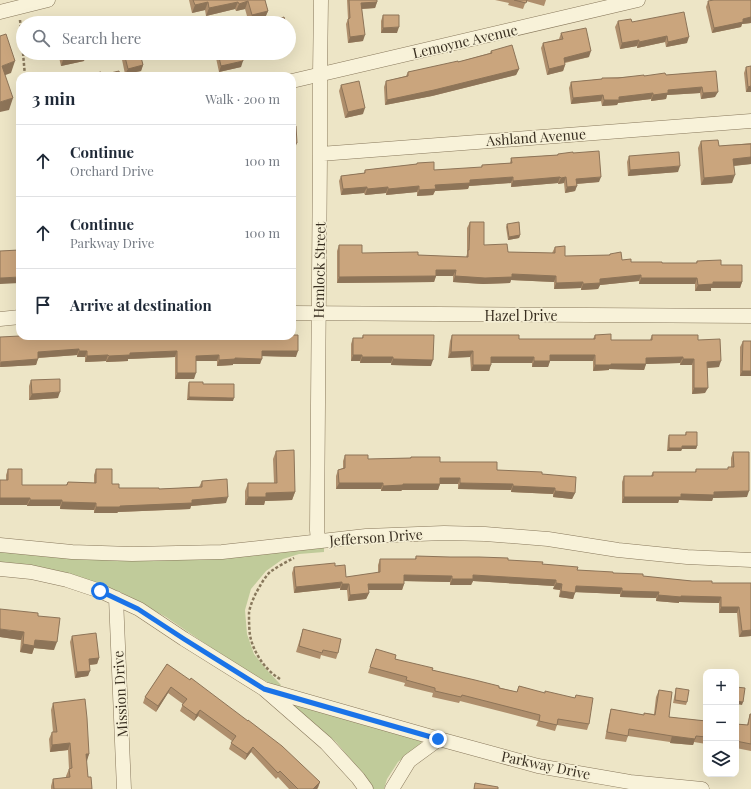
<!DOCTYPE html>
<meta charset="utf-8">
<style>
body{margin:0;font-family:"Playfair Display",serif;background:#f6f6f7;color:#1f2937}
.controls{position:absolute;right:12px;bottom:12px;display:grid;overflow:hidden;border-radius:8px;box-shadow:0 4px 16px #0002}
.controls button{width:36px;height:36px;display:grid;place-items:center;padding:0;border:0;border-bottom:1px solid #e0e1e3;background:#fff;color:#1f2937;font:20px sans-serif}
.stop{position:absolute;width:12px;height:12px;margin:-9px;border:3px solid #1a73e8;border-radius:50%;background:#fff}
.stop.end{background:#1a73e8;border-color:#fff;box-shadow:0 1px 4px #0008}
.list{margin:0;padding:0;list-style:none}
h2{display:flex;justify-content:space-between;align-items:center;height:52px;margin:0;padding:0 16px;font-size:17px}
h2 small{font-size:13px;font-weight:400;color:#747a83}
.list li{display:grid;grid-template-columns:26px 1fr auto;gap:12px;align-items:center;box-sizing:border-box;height:72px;padding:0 16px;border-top:1px solid #e0e1e3}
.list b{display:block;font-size:15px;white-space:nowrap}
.list p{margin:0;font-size:13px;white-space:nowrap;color:#747a83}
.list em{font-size:13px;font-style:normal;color:#747a83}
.icon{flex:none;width:22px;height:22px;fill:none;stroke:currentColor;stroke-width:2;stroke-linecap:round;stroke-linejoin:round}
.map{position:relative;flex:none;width:751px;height:789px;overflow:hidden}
.search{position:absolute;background:#fff;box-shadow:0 4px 16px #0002;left:16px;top:16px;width:280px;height:44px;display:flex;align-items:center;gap:10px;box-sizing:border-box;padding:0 14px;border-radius:22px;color:#747a83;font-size:15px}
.panel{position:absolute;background:#fff;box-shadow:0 4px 16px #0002;left:16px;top:72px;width:280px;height:268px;border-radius:12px}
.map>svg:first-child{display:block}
</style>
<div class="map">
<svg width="751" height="789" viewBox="0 0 751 789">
<rect width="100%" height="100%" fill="#ede5c6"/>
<path fill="#c0cb9a" d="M324 546V552L299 554 283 559 266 571 251 589 245 610 247 634 254 654 266 669 281 685 279 688 254 675 213 649 166 617 120 592 75 576 0 563V551Z
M296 705 421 741V743L398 762 387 779 384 789H373L364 775 336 742 294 708Z"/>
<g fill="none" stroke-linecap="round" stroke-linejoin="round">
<g stroke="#88785c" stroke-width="15">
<path id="minor" d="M0 12 48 0
M292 81 638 0
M320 154 751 121
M292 313 751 316
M0 319 20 317
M318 541 317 530 320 154V75L321 0
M0 545 72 552 132 554 222 552 366 536 444 533 485 534 548 539 618 550 687 557 751 560
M0 569 31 572 67 580 100 591 139 609 184 639 264 689 326 743 358 778 366 789
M116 598 124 789
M264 689 439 739 538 766 630 782 702 789
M392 789 409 761 439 739"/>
</g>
<path stroke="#88785c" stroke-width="2.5" stroke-dasharray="3 2" stroke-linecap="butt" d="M20 20 23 52
M23 53 25 76
M280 679C265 670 253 652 250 635 249 628 249 619 249 613 250 606 253 599 256 593 260 586 264 578 270 572 277 567 286 562 294 558"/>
<use href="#minor" stroke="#f8f2d9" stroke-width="14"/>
</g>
<path fill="#ae8e6c" d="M189 0H265L268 11 265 18 249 23 245 9 236 11 235 9 206 16 205 10 192 13Z
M347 0H377V2L375 8 362 9 363 41 348 43 346 24 348 19Z
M495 0H546L544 6 526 1 523 9 508 5 509 3Z
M751 0V23L742 24 741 27 712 33 706 7 708 1Z
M383 15 397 33H381V21Z
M618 21 632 22 687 43 666 47 665 42 637 48V46L620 49 615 27Z
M561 33 589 57 565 63V65L563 71 547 75 541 48 543 43 559 39Z
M491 51 519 69 516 75 432 96 385 105 384 87 386 81 406 76 408 72 458 62 490 53Z
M58 53H85L84 61 61 66Z
M122 53H160L141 58 143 65 141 71 125 74 121 55Z
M218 53H242L241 67 219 72 216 58Z
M268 53H285L269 58Z
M746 67 751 92H746L744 73Z
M716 71 715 97 701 99 700 93 667 95 666 99 651 101V99L618 103 617 105 602 106 601 101 571 104 569 88 571 82 602 79V78L666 75Z
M341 85 363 114 345 118 339 91Z
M701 141 719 146 732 145 751 143V164L734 166 732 183 701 185 698 148Z
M573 153 599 182 577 184 575 191 565 193 564 183 558 184V183L511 187V183L469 186 468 189 435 191 433 195 417 196V192L386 195V193L365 195 364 193 341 195 339 181 341 176 364 173 365 170 417 164V163L434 170 481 168 482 165 510 163 511 158 557 155 558 154Z
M629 156 678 172 628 176 627 162Z
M470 222 484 245 508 252 552 253 555 247 565 256 609 255 610 254 622 260 631 262 662 263H696L697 261 721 265 742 282 740 288H711V291H695V284H639V281L600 285 598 289 581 290V288L554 289V282L511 280 510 283 483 284 453 282V276H436L434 282 337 283V251L339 245 362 253 466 257 467 254V228Z
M507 224 520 235 519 238 508 240 506 227Z
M363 335 431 366 391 365V363H360V361H351V344L353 338H362Z
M452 335 519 339H593L595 335 611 340H650L652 335 698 340 719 367 707 368 705 393 692 394V365H680V363L646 364 644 370 609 369V370L593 371V361H550L548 367H532V363H491L489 371H471L470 357 448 358 450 341Z
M0 337 296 357 262 356 260 364H233V365L217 366V361H196L194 379H175V357L128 359V361L106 362V361L85 362V357H77V355L38 358 36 365 0 367Z
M743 341 751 376H740V347Z
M31 380 58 398 29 400V386Z
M189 382 203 384 233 401 187 400 188 385Z
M686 432 697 446 696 449H682L681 451H667L668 438 669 435H685Z
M276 451 295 492 292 500 265 501 264 505H245V491L248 483H274L273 459Z
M733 452 747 497 713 498 712 501 679 500 678 503H622V482L624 476H651L653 472H695L696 469H728V467H731V458Z
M345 455 368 459 410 458 411 457 440 462 497 470 542 474 575 493 572 499 553 497V494L511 492V490L458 489V484H440L438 490H402L401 491H381V489H336V476L338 470 343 468V461Z
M8 469 22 485H66L68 482 94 483V475L96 469 112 484 119 488 159 489 199 487 202 481 226 503 191 506 190 509 118 512 117 513H94V510L60 509V506H27V505L6 480V475Z
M416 556 508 560 542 564 577 570 712 583H751V636L739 637 737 613H719V603L679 602V603L656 601V598L620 597V594L575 592 573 599 559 597 560 590 553 589 554 586 473 581 471 585H450V582L404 581V584L402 590H368L369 593 366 599 348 601 347 590H340V588L294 593 292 573 294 567 335 566 346 577 378 573V565L380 559H415Z
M38 616 54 650 34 648 32 654 20 652 21 640 0 637Z
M303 629 338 653 336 659 321 655 320 659 296 652Z
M72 636 99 658 97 664 90 665 88 676 75 678 70 642Z
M376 649 395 659 432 670 517 692 519 686 544 693 575 698 576 695 589 724 587 730 557 725 555 731 536 726 538 721 460 701 459 703 432 697 433 693 404 686 405 683 368 673Z
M167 664 320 782 318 788 317 789H289L278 777 276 779 251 752 245 760 229 749 232 741 198 716 194 721 180 711 183 704 168 693 156 712 143 703 145 697Z
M676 688 687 702 686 705 673 703Z
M659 690 669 717 706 721V744L694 742 693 745 670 743V742L628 736 626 742 605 739 609 716 611 709 644 715V713L654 714 656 697Z
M53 703 89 754 86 761 88 777 92 789H51V786L53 779 66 778V776L69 769 68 750 50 752 49 739 52 732H53L51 710Z
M750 714H751V751L736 748V724L747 725Z"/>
<path fill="#8d7458" d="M248 1 245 9 236 11 239 4Z
M208 2 205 10 192 13 195 5Z
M238 2 235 9 206 16 209 8Z
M377 2 375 8 359 9 361 3Z
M268 11 265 18 249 23 252 15Z
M751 17V23L742 24 741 27 712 33 714 28 743 19Z
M399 27 397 33H381L383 28Z
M365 35 363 41 348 43 350 37Z
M667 36 665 42 637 48 639 42Z
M689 37 687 43 666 47 668 42Z
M639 40 637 46 620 49 622 43Z
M293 45 291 51 289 52V46Z
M591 51 589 57 561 63 564 58Z
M140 53H160L137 59Z
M271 53H285L269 58Z
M86 55 84 61 61 66 63 60Z
M15 61 11 73 0 77 2 66Z
M243 61 241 67 219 72 221 66Z
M143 65 141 71 125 74 128 69Z
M565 65 563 71 547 75 549 69Z
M519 69 516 75 432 96 385 105 387 100Z
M751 86V92H746L748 87Z
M702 87 700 93 667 95 666 99 651 101 653 95 668 90Z
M718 92 715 97 701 99 703 93Z
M653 93 651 99 618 103 617 105 602 106 604 100 619 97Z
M603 95 601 101 571 104 573 98Z
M13 98 9 110 0 112V102Z
M365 108 363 114 345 118 348 112Z
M292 143H297L295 148 292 149Z
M751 157V164L731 166 733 159Z
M680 166 678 172 628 176 630 170Z
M735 175 732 183 701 185 704 178Z
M513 177 511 183 469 186 468 189 435 191 433 195 417 196 419 190 435 185 470 180Z
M560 177 558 183 511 187 513 181Z
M566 177 564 183 558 184 561 178Z
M601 177 599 182 574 184 576 179Z
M419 186 417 192 386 195 388 189Z
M577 186 575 191 565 193 567 187Z
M367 187 364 193 341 195 343 189Z
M388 187 386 193 365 195 367 189Z
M520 235 519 238 508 240 509 237Z
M436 270H456L453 276H434Z
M512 274 556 276 554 282 511 280 510 283 483 284 453 282 455 276Z
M641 275 639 281 600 285 598 289 581 290 583 284 600 279Z
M436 276 434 282 337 283 339 277Z
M20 277V283L0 284V278Z
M641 278H697L695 284H639Z
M583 282 581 288 554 289 556 283Z
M713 282H742L740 288H711V291H695L698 285Z
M79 349 77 355 36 358 38 352Z
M79 351H87L85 357H77Z
M177 351 175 357 128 359V361L106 362 109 356 130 353Z
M262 351H298L296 357 260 356Z
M473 351 470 357 448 358 451 352Z
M108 355 106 361 85 362 87 356Z
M219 355 217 361H194L196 356Z
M353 355H362L360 361H351Z
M550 355H595L593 361H550L548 367H532L534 361Z
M362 357H393L391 363H360Z
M491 357H534L532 363H489Z
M683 357 680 363 646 364 644 370 609 369V370L593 371 595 365 611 364 646 358Z
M235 358 262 359 260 364H233V365L217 366 219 360Z
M38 359 36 365 0 367 1 362Z
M393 359 433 360 431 366 391 365Z
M683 359H694L692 365H680Z
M721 361 719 367 705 368 707 362Z
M473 365H491L489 371H471Z
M742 371H751V376H740Z
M177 373H196L194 379H175Z
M694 388H708L705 393 692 394Z
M60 392 58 398 29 400 32 394Z
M189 397 234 398 233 401 187 400Z
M682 446H697L696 449H682L681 451H667L669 448Z
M440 478H460L458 484H438Z
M339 483H383L381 489H336Z
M460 483 513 484 511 490 458 489Z
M403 484H440L438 490H402L401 491H381L383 486Z
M513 486 555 488 553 494 511 492Z
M555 491 575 493 572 499 553 497Z
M749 491 747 497 713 498 712 501 679 500 678 503H622L624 497 714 492Z
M295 492 292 500 265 501 264 505H245L248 497 266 493Z
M228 497 226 503 191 506 190 509 118 512 117 513H94L96 507 120 506Z
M0 498H30L27 505H0Z
M30 500H62L60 506H27Z
M62 502 96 503 94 510 60 509Z
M404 575 452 576 450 582 402 581Z
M473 575 556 580 554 586 473 581 471 585H450L452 579Z
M342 582 340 588 294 593 296 587Z
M556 583 562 584 560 590 553 589Z
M342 584H349L347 590H340Z
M368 584H404L402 590H365Z
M576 586 622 588 620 594 573 592Z
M561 591 575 593 573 599 559 597Z
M622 591 659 592 656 598 620 597Z
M369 593 366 599 348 601 350 595Z
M658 595 681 596 721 597 719 603 679 602V603L656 601Z
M721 607H739L737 613H719Z
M0 629 7 630 24 632 21 640 0 637Z
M751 630V636L739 637 742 631Z
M35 640 57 642 54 650 34 648 32 654 20 652 23 644Z
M99 658 97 664 87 665 89 659Z
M90 671 88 676 75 678 77 672Z
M171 687 168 693 156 712 158 706Z
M736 701 743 702 742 705 736 704Z
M200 710 198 716 194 721 196 715Z
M672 736 695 739 693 745 670 743Z
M70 743 68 750 50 752 52 745Z
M253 747 251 752 245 760 247 754Z
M86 754H89L87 761H83Z
M320 782 317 789H313Z"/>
<path fill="#caa57d" stroke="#8d7458" d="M193 0H265L268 11 252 15 248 1 239 4 238 2 209 8 208 2 195 5Z
M349 0H377V2L361 3 365 35 350 37 348 19 350 18Z
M514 0H527L526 3Z
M714 0H751V17L743 19V22L714 28 708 1Z
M684 12 689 37 668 42 667 36 639 42V40L622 43 618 21 631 19 632 22Z
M383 15H399V27L383 28Z
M284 17 286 23H269V22Z
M586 28 591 51 564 58 565 65 549 69 543 43 563 39 561 33Z
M289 31 293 45 289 46Z
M6 34 15 61 2 66 13 98 0 102V36Z
M512 45 519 69 434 90 387 100 386 81 408 76V72L458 61V62L492 53 491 51Z
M62 53H85L86 55 63 60Z
M124 53H140L143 65 128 69Z
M218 53H242L243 61 221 66Z
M751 66V86L748 87 746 67Z
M119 71 120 76H86V75L101 72 102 75Z
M716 71 718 92 703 93 702 87 668 90V93L653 95V93L619 97V100H604L603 95 573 98 571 82 602 79V78H618L644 75V76L665 73 666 75Z
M359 81 365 108 348 112 341 85Z
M292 126H296L297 143H292Z
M718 140 719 146 732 145 751 144V157L733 159 735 175 704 178 701 141Z
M599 151 601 177 576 179 577 186 567 187 566 177 561 178 560 177 513 181V177L470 180V183L435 185 436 189 419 190V186L388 189V187L367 189V187L343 189 341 176 365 173V170L417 164V163L434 162V170L482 167V165L512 163 511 158 558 155V154L573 152V153Z
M679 152 680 166 630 170 629 156Z
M470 222H484V245L507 244 508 252 555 253V247L565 246V256L610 255V254L621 252 622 260 631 259V262H662V263H697V261L721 260V265H742V282H713V284L698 285 697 278H641V275L600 279V283L583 284V282L556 283V276L512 274V277L485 278 455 276 456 270H436V276L339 277V245H362V253L418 252V255L468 257V250H469Z
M519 222 520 235 509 237 507 224Z
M19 248H20V277L0 278V251L19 250Z
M611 334V340H652V335H698V340L720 339 721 361 707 362 708 388H694V359H683V357L646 358V364H611V365H595V355H550V361H534V357H491V365H473V351L451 352 452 335H519V339H595V335Z
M292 335H298V351H262V359L235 358V359L219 360V355L196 356V373H177V351L130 353V355L109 356 108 355 87 356V351H79V349L38 352V359L1 362V364H0V337L20 336H292Z
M363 335H434L433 360 393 359V357H362V355H353V338H363Z
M743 341H751V371H742Z
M60 379V392L32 394 31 380Z
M189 382H203V384H234V398L189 397Z
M686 432H697V446H682V448H669V435H686Z
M294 450 295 492 266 493V497H248V483H277L276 451Z
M733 452H749V491L714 492V495L681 494V497H624V476H653V472H696V469H728V467H734Z
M345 455H368V459L411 458V457H440V462H497V470L542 472V474L576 477 575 493 555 491V488L513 486V484L460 483V478H440V484H403V485L383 486V483H339L338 470 345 468Z
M8 469H22V485H67L68 482 96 483V469H112V484H119V488H159V489L202 487V481L227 479 228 497 192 500V503L120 506V507H96V503L62 502V500H30V498H0V480H8Z
M416 556 450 557H479L508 558V560L543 562 542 564 578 567 577 570 613 572V573L643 574V576L692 581H712V583H751V630L742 631 739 607H721V597L681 596V597L658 595 659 592 622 591V588L576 586 575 593 561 591 562 584 556 583V580L473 575V579H452V576L404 575V584H368L369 593 350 595 349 584H342V582L296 587 294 567 335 563V566L345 565 346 577 380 572V559H416Z
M0 609 38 613V616L60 618 57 642 35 640 34 646 23 644 24 632 0 629Z
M303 629 341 639 338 653 323 650 322 653 299 646Z
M96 633 99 658 89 659 90 671 77 672 72 636Z
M376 649 396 655 395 659 433 668 432 670 475 680 499 686V688L517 692 519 686 545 693V691L575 698 576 695 593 698 589 724 558 719 557 725 539 721 540 715 462 695 461 697 435 691V688L406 680 407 677 370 667Z
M167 664 190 680 191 678 248 721V720L282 746 320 782 313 789H298L280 771 278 773 253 747 247 754 231 743 236 736 200 710 196 715 182 705 187 699 171 687 158 706 145 697Z
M736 687 745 688 743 702 736 701Z
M676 688 689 690 687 702 675 700Z
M659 690 672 692 669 717 706 721V737L696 736 695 739 672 736 629 729 628 736 607 732 611 709 644 715V713L655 715Z
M85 699 87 718 89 754H86L88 777H91L92 789H54L53 779 70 777 69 769 72 768 70 743 52 745V732H57L53 703Z
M750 714H751V744L736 741V724L748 725Z
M475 783 498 787V789H474Z"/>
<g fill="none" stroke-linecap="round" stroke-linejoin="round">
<path stroke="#1a73e8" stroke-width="5" d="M100 591 138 609 184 639 264 689 438 739"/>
</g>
<g text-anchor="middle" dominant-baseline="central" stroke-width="3" stroke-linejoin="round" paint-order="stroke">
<g font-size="14" fill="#382e20" stroke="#f5efd5">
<text transform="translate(465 41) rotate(-13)">Lemoyne Avenue</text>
<text transform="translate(536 137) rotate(-4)">Ashland Avenue</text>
<text transform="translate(319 270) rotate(-89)">Hemlock Street</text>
<text x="521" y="315">Hazel Drive</text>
<text transform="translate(376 537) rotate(-4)">Jefferson Drive</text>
<text transform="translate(120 694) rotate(-93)">Mission Drive</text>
<text transform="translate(546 765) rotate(12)">Parkway Drive</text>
</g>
</g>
</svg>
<div class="controls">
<button>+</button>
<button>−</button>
<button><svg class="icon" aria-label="layers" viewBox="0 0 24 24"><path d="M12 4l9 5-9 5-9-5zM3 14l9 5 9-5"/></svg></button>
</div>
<div class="stop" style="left:100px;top:591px"></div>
<div class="stop end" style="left:438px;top:739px"></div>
<div class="search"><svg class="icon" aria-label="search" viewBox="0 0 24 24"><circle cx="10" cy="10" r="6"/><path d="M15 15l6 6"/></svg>Search here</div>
<section class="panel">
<h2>3 min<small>Walk · 200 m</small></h2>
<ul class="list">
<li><svg class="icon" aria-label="ahead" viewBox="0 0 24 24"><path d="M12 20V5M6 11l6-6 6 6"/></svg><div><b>Continue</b><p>Orchard Drive</p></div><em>100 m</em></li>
<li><svg class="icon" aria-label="ahead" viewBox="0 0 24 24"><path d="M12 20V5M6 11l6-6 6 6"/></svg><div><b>Continue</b><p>Parkway Drive</p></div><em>100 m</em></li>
<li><svg class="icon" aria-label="arrive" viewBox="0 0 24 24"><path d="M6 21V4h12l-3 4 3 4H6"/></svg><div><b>Arrive at destination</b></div></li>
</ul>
</section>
</div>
